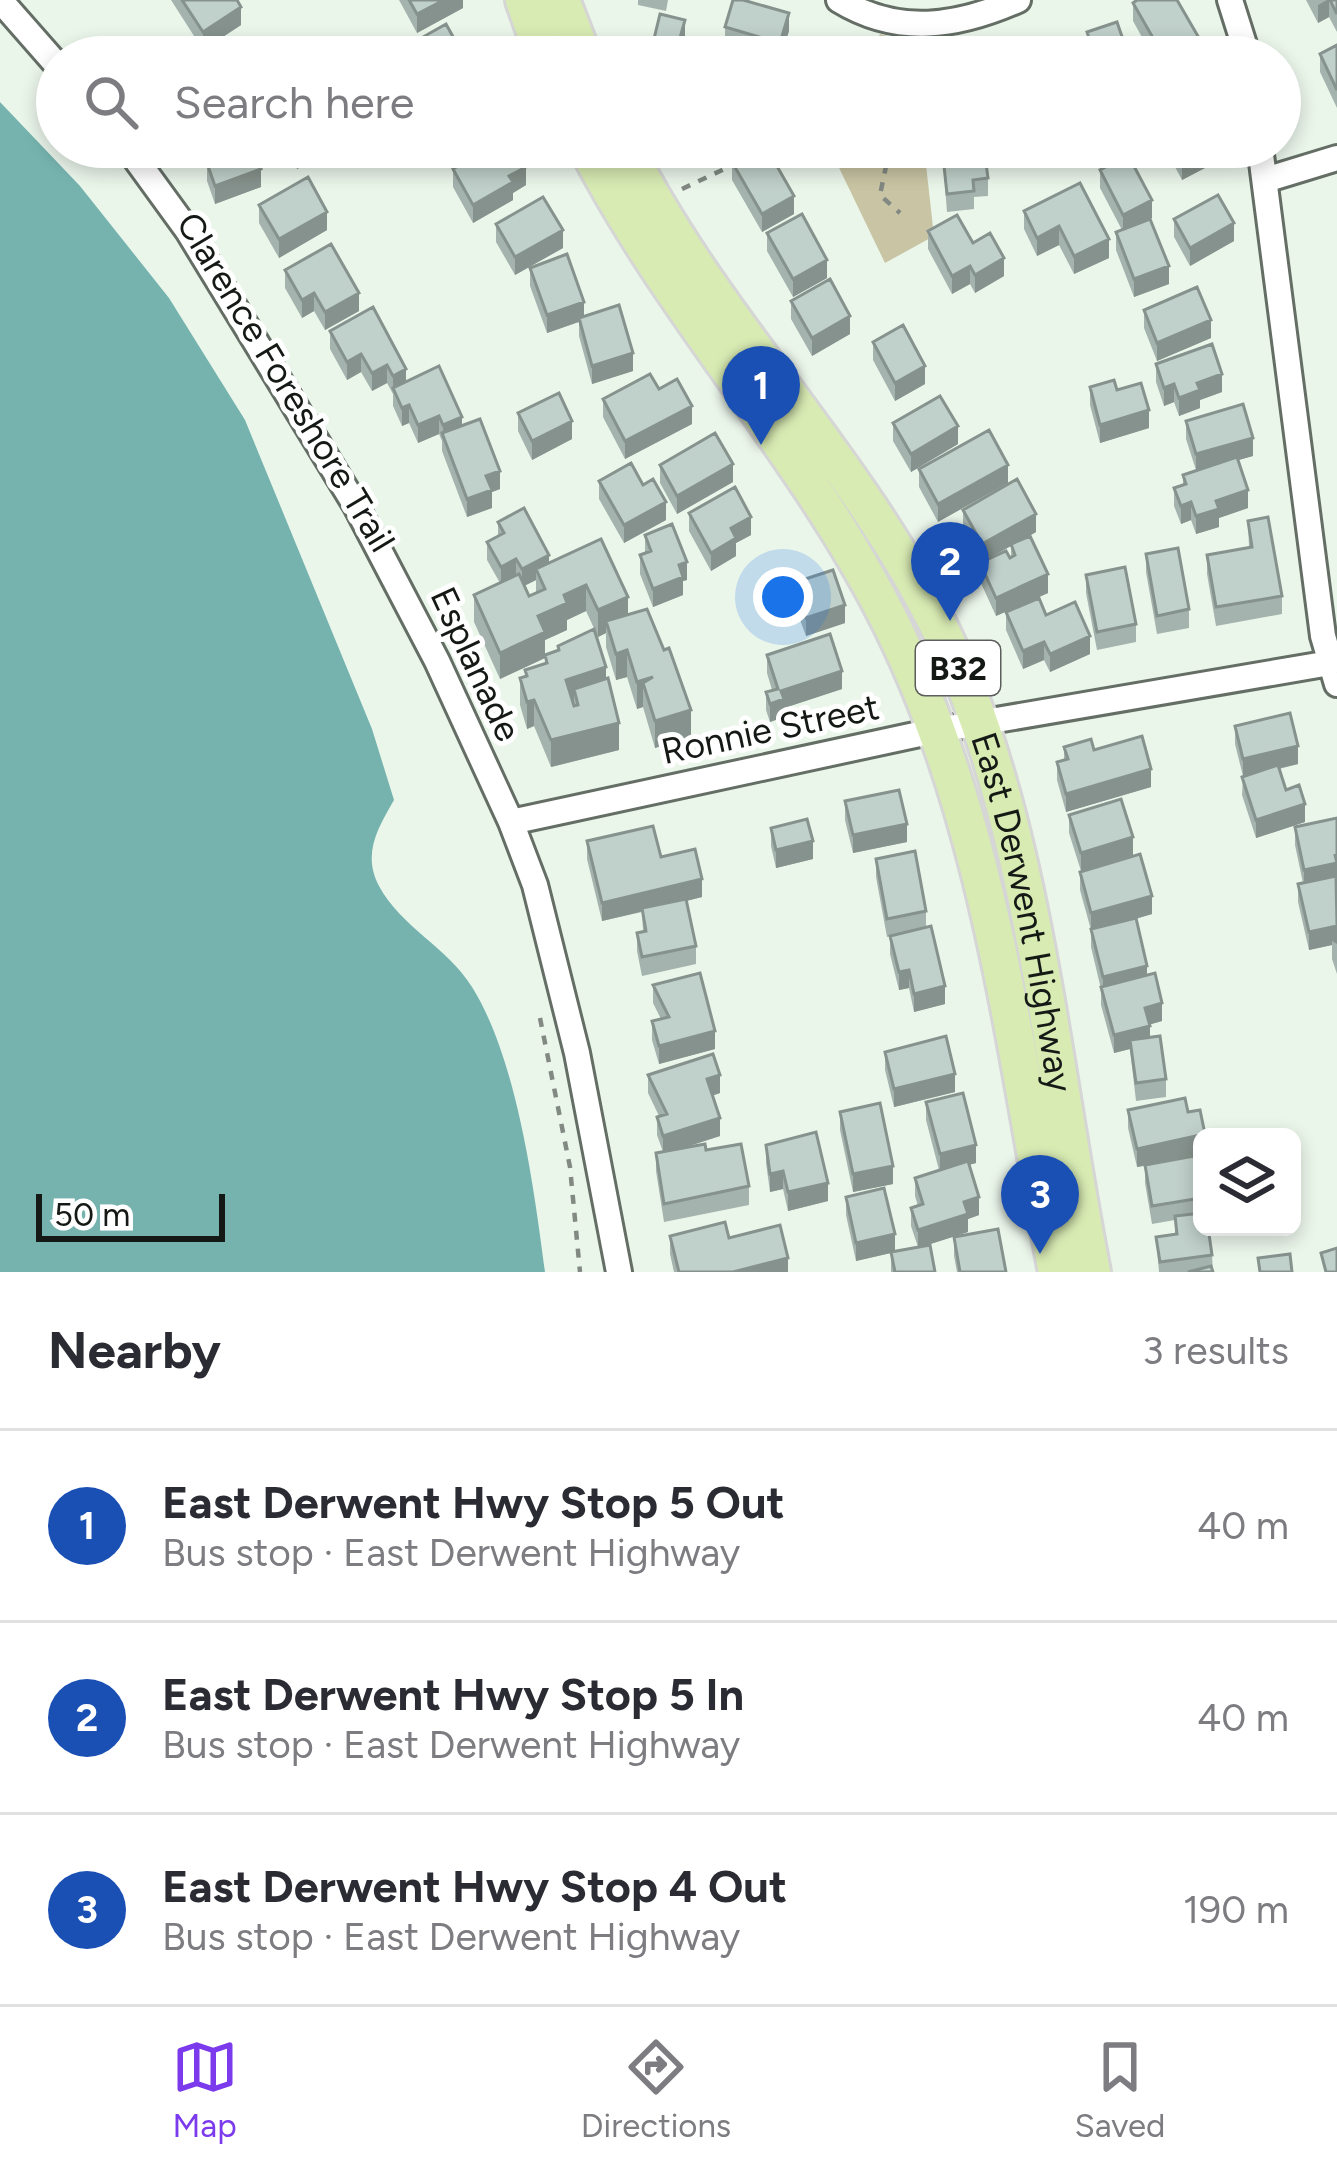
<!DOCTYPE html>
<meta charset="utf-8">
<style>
body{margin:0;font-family:Figtree,sans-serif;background:#f7f7f7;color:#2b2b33}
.controls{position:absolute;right:36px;bottom:36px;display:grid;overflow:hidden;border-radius:18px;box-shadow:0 6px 18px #0003}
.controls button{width:108px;height:108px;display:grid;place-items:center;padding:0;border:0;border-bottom:3px solid #e1e1e2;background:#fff;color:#2b2b33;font:60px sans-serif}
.scale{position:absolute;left:36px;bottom:30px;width:189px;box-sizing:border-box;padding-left:12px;border:6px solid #151915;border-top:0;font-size:33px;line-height:42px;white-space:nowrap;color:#151915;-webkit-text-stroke:9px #fff;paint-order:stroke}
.you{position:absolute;left:783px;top:597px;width:42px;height:42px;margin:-30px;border:9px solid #fff;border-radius:50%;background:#1a73e8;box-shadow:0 0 0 18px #1a73e833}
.badge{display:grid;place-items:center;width:78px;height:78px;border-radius:50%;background:#7c3aed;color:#fff;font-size:39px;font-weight:700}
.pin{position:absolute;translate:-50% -99px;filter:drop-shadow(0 3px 6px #0008)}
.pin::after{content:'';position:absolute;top:63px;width:42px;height:36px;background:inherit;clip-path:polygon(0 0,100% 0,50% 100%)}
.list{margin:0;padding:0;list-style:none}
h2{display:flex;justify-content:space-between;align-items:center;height:156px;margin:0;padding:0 48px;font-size:51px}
h2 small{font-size:39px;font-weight:400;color:#7c7c81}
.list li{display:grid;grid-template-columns:78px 1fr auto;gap:36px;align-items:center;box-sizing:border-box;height:192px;padding:0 48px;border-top:3px solid #e1e1e2}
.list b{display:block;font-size:45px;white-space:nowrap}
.list p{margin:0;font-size:39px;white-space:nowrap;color:#7c7c81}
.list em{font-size:39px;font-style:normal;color:#7c7c81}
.icon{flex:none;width:66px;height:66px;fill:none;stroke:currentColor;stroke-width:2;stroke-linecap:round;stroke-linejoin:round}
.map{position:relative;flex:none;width:1337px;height:1272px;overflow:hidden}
.search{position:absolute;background:#fff;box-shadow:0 6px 18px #0003;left:36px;right:36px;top:36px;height:132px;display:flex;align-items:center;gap:30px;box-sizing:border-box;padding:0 42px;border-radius:66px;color:#7c7c81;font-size:45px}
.sheet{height:732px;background:#fff}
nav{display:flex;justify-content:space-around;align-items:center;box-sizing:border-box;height:168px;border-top:3px solid #e1e1e2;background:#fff;font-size:33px;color:#7c7c81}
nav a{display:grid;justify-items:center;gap:6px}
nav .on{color:#7c3aed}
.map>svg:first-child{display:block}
</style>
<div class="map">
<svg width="1337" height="1272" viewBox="0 0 1337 1272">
<rect width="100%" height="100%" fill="#ebf6eb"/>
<path fill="#c9c5a4" d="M880 34 912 42 913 57H868Z
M829 147H924L934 236 885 263Z"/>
<path fill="#76b3af" d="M0 102 80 186 169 298 245 420 372 729 394 800C378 828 362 854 379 886 401 927 447 947 472 987 517 1059 534 1188 545 1272H0Z"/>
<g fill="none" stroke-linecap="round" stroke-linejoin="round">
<g stroke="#646e65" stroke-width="30">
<path id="street" d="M0 0 57 65
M839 0C898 36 957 27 1018 0
M1230 0 1248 57
M127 147 188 231 356 506 437 661 511 822 535 885 577 1053 619 1272
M1260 147 1323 636 1337 684
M1265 180 1337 158
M511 822 938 730 1330 663"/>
</g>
<g stroke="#d5d6d5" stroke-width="42">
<g id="primary">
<path d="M524 0 544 57"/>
<path d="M561 0 583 57"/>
<path d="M587 147C670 309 798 445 882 606 989 810 1014 1048 1057 1272"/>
<path id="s1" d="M625 147C712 321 858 459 943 635 1033 819 1052 1070 1092 1272"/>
</g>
</g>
<path stroke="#828982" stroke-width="4.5" stroke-dasharray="9 9" stroke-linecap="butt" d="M890 147 880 195 900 213
M682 189 737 163
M540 1018 570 1167 580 1272"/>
<use href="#street" stroke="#fff" stroke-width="24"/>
<use href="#primary" stroke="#d8ebb3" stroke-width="36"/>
</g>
<path fill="#a5b3ae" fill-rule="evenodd" d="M171 0H237L241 25 203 50Z
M399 0H463V8L417 33Z
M638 0H668L666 11 638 5Z
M1306 0H1337V32L1329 17 1318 23Z
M1133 3 1210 57H1153L1133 21Z
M725 27 789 31 781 57H765L725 45Z
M1087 32 1129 57 1089 54Z
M685 38 683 47 699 57H653V43Z
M416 41 457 44 476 57H416Z
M1337 45V108L1320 72V54Z
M217 147 240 155 261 187 215 204 207 181V163L217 159Z
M284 147H337L297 169Z
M445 147H485L454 164Z
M942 147 971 158 988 178V196L974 197V209L947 212Z
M1167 147H1224V158L1182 180 1167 152Z
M732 162 794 214 762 232 732 180Z
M453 169 526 185 513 193V200L473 223 453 187Z
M1100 170 1152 218 1150 219 1169 284 1134 297 1116 250V232L1122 230 1100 188Z
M1080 183 1109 258 1074 274 1059 245 1037 256 1024 229V211Z
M259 205 327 230 279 258 259 223Z
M1174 219 1234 241 1190 266 1174 237Z
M496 224 563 248 515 275 496 242Z
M928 231 973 243 1004 276 975 293 970 284 952 294 928 249Z
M767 233 827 278 793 297 767 251Z
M530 268 584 316 633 371 592 384 579 336V322L547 333 530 286Z
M285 270 359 311 325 330 314 311 302 318 285 288Z
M791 301 850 334 812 356 791 319Z
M373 307 406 382 462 425 500 489 492 492V508L467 517 442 451V441L439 434 418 443 409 423 402 426 393 406V394L387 383 372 391 361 372 347 380 330 349V331Z
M1144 310 1211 338 1157 361 1144 328Z
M873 342 925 384 895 401 873 360Z
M1156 364 1222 392 1200 400V408L1179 416 1174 402 1164 406 1156 382Z
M1090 387 1117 390 1149 428 1100 443 1090 405Z
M659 389 692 424 625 459 603 417V399Z
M518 413 572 439 532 460 518 431Z
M1186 421 1253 456 1238 460 1248 508 1219 518V527L1196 534 1191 520 1181 524 1174 506V488L1183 485V475L1196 470 1186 439Z
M893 423 958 444 911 472 893 441Z
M989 430 938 522 919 487V469Z
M660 465 733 482 677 514 660 483Z
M599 481 643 485 666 520 624 543 599 499Z
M963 510 1036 532 1028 537 1048 593 996 616 980 581V563L982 562 963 528ZM1011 546V557L984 561Z
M689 513 751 535 736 543V556L711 571 689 531Z
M1248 521 1282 596V614L1216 626 1207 574V555L1249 548Z
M498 522 549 563 601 539 628 614 691 736 655 748 643 707 637 709 627 677 616 680 606 647V633L598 637 586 611 567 620V630L545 640V658L500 679 474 622V595L500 583 487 560V542L498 536ZM536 580V593L529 596 524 586Z
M645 535 687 580 683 581V595L653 607 640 574V555L645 554Z
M1146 554 1189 609V628L1157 634 1146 572Z
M1086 575 1136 624V642L1097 650 1086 593Z
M793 583 845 623 806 636 793 601Z
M1006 612 1046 615 1090 654 1050 672 1044 660 1023 669 1006 630Z
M558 646 606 678 619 750 551 767 534 726 527 729 520 705V678L525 676V670L545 664V655L558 651Z
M767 655 842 689 784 708V717L770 722 766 710V692L772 690 767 673Z
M1235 726 1298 764 1279 769 1286 790 1305 822 1256 838 1242 795 1243 776 1235 744Z
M1064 747 1094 750 1151 787 1066 812 1057 780V762L1064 761Z
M845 801 907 842 853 853 845 820Z
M1069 815 1133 855 1081 871 1069 833Z
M1337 818V974L1332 959V945L1309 950 1298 902V884L1303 883 1295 845V827Z
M771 828 813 859 776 868 771 846Z
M587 841 661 857 702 897 687 901 696 946V964L642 976 637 951V933L643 931 642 912 602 921 587 859Z
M876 859 926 911V927L945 1004 914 1012 909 988 899 990 890 954V936L887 937 876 877Z
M1080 872 1152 914 1136 919 1147 975 1162 1021 1150 1024V1037L1166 1079V1097L1136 1101 1130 1049 1114 1053 1101 1005V989L1091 947V930L1080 890Z
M653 985 715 1049 659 1064 652 1040V1021L661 1019 653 1003Z
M885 1052 955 1092 894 1107 885 1070Z
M648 1075 720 1093 712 1096 720 1136 684 1148 706 1150 749 1186V1205L664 1222 656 1171V1153L663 1152 657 1135V1117L659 1116 648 1093Z
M926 1102 976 1163 969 1165 979 1215 968 1219V1232L924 1246 935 1272H891V1253L856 1261 846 1215V1197L895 1252 918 1247 911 1226V1208L918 1206 915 1196V1178L939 1170 926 1120Z
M1128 1110 1188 1112 1205 1137H1202V1153L1161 1162 1201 1198 1202 1227 1212 1255 1213 1272H1159L1156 1237 1175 1234V1220L1152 1224 1145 1183V1166L1137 1167 1128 1128Z
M840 1112 893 1184 853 1192 840 1130Z
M766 1145 828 1201 788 1211 783 1189 770 1192 766 1163Z
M670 1236 729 1238 788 1272H674L670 1254Z
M954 1237 1006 1272H957L954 1256Z"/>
<path fill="#86928d" d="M444 0H463V8L417 33V14Z
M1327 0H1329V17L1318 23V5Z
M241 7V25L203 50V32Z
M789 13V31L780 57V43Z
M685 20V38L680 57 678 45Z
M305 147H337L297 169V151Z
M454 147H485L454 164Z
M1210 147H1224V158L1182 180V162Z
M526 167V185L513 193V200L473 223V205L509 176Z
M261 169V187L215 204V186Z
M794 196V214L762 232V214Z
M1152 200V218L1123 233V215Z
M327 212V230L279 258V239Z
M1234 223V241L1190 266V248Z
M1059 226V245L1037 256V238Z
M563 230V248L515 275V257Z
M1109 239V258L1074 274V256Z
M1004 258V276L975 293V275Z
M827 260V278L793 297V279Z
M970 266V284L952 294V276Z
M1169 266V284L1134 297V279Z
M314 293V311L302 318V300Z
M359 293V311L325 330V312Z
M584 302V320L547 333V315Z
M850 316V334L812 356V338Z
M1211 320V338L1157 361V343Z
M633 353V371L592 384V366Z
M361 354V372L347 380V362Z
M387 365V383L372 391V373Z
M925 366V384L895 401V383Z
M406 369V387L393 388V376Z
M1222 374V392L1200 400V408L1179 416V398L1197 383Z
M1174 384V402L1164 406V388Z
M409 405V423L402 426V408Z
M692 406V424L625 459V441Z
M1149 410V428L1100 443V425Z
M439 416V434L418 443V425Z
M462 417V435L443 437V425Z
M572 421V439L532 460V441Z
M958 426V444L911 472V454Z
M1253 438V456L1196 472V454Z
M733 464V482L677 514V496Z
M1008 465V483L938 522V504Z
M500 471V489L492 492V508L467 517V499L486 476Z
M1248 490V508L1219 518V527L1196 534V516L1216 501Z
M666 502V520L624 543V525Z
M1191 502V520L1181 524V506Z
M1036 514V532L982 562V544Z
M751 517V535L736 543V556L711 571V553L731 528Z
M549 555V573L536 569V580L522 587V569Z
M516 559V577L501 585V567Z
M687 562V580L683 581V595L653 607V589L679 565Z
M1048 574V593L996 616V598Z
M586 585V611L567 620V630L545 640V658L500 679V653L538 616 564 595Z
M628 597V623L606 621V633L598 637V610Z
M845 605V623L806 636V618Z
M1090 636V654L1050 672V654Z
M1044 642V660L1023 669V651Z
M627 650V677L616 680V654Z
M606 667V694L574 689V704L566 680Z
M842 671V689L784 708V717L770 722V704L781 691Z
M653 677 643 683V707L637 709V682Z
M534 700V726L527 729V702Z
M691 710V736L655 748V721Z
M619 723V750L551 767V740Z
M1298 746V764L1243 777V759Z
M1151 769V787L1066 812V794Z
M1305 804V822L1256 838V820Z
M907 824V842L853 853V835Z
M1133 837V855L1081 871V853Z
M813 841V859L776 868V850Z
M1337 863V881L1304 888V870Z
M702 879V897L602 921V903Z
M1152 896V914L1091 931V913Z
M1337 926V944L1332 941V945L1309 950V932Z
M1147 966V984L1103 995V977Z
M909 970V988L899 990V972Z
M945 986V1004L914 1012V994Z
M1162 1003V1021L1145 1026V1008Z
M1150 1026V1044L1130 1040V1049L1114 1053V1035Z
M715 1031V1049L659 1064V1046Z
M955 1074V1092L894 1107V1089Z
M720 1075V1093L707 1097V1079Z
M720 1118V1136L663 1154V1136Z
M1205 1134V1137H1202V1153L1137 1167V1149Z
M976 1145V1163L940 1172V1154Z
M893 1166V1184L853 1192V1174Z
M783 1171V1189L770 1192V1174Z
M828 1183V1201L788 1211V1192Z
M979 1197V1215L968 1219V1232L918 1248V1230L964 1202Z
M895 1234V1252L856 1261V1243Z
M788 1258V1272H733Z"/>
<path fill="#c0d0ca" stroke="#86928d" stroke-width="3" d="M182 0H237L241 7 203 32Z
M409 0H444L417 14Z
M733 0H743L789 13 780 43 725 27Z
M1137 0H1177L1210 57H1164L1133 3Z
M1330 0H1337V14Z
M660 14 685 20 678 45 699 51 697 57H669L671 48 653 43Z
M1117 22 1129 57H1081L1094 53 1087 32Z
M446 24 457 44 467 39 476 57H424L416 41Z
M1031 39 1038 57H990L989 54Z
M1337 45V90L1320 54Z
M280 46 288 57H263Z
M218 147H238L240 155 253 150 261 169 215 186 207 163 222 158Z
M491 147H514L526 167 509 176 513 182 473 205 453 169Z
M759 147H766L794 196 762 214 732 162Z
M942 147H970L971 158 985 156 988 178 973 180 974 191 947 194Z
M1174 147H1210L1182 162Z
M1128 155 1152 200 1123 215 1100 170Z
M308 177 327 212 279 239 259 205Z
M1080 183 1109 239 1074 256 1059 226 1037 238 1024 211Z
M1218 195 1234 223 1190 248 1174 219Z
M543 197 563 230 515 257 496 224Z
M802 214 827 260 793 279 767 233Z
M957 215 973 243 990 233 1004 258 975 275 970 266 952 276 928 231Z
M1150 219 1169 266 1134 279 1116 232Z
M331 244 359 293 325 312 314 293 302 300 285 270Z
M567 254 584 302 547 315 530 268Z
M830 279 850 316 812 338 791 301Z
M1197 287 1211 320 1157 343 1144 310Z
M619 305 633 353 592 366 579 318Z
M373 307 406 369 393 376 387 365 372 373 361 354 347 362 330 331Z
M903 325 925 366 895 383 873 342Z
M1212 344 1222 374 1197 383 1200 390 1179 398 1174 384 1164 388 1156 364Z
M439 366 462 417 443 425 439 416 418 425 409 405 402 408 393 388Z
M650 374 659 389 677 379 692 406 625 441 603 399Z
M1114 380 1117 390 1141 383 1149 410 1100 425 1090 387Z
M559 393 572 421 532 441 518 413Z
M940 396 958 426 911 454 893 423Z
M1243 404 1253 438 1196 454 1186 421Z
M480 419 500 471 486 476 492 490 467 499 442 433Z
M989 430 1008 465 938 504 919 469Z
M715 433 733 464 677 496 660 465Z
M1237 457 1248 490 1216 501 1219 509 1196 516 1191 502 1181 506 1174 488 1186 484 1183 475Z
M631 463 643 485 653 479 666 502 624 525 599 481Z
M1017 479 1036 514 982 544 963 510Z
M735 487 751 517 731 528 736 538 711 553 689 513Z
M524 508 549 555 522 569 516 559 501 567 487 542 504 533 498 522Z
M1268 517 1282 596 1216 607 1207 555 1252 547 1248 521Z
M672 524 687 562 679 565 683 577 653 589 640 555 651 551 645 535Z
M1030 536 1048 574 996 598 980 563 1006 551 1010 558 1015 555 1011 544Z
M601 539 628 597 598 610 586 585 564 595 567 603 538 616 545 632 500 653 474 595 519 574 529 596 545 589 536 569Z
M1178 548 1189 609 1157 616 1146 554Z
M1125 567 1136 624 1097 632 1086 575Z
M833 570 845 605 806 618 793 583Z
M1039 598 1046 615 1075 602 1090 636 1050 654 1044 642 1023 651 1006 612Z
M647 609 664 650 669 648 691 710 655 721 643 683 653 677 637 682 627 650 616 654 606 621Z
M594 629 606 667 566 680 574 706 578 705 574 689 608 678 619 723 551 740 534 700 527 702 520 678 527 676 525 670 547 663 545 655 559 650 558 646Z
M830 634 842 671 781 691 784 699 770 704 766 692 778 689 767 655Z
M1290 713 1298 746 1243 759 1235 726Z
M1142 736 1151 769 1066 794 1057 762 1068 759 1064 747 1091 739 1094 750Z
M1278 765 1286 790 1299 785 1305 804 1256 820 1242 777Z
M899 790 907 824 853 835 845 801Z
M1121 799 1133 837 1081 853 1069 815Z
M1337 818V854L1335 855 1337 863 1304 870 1295 827Z
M807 819 813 841 776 850 771 828Z
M653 826 661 857 695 849 702 879 602 903 587 841Z
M915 851 926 911 887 919 876 859Z
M1140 854 1152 896 1091 913 1080 872Z
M1336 876 1337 926 1309 932 1298 884Z
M686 899 696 946 642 957 637 933 646 931 642 908Z
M1136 918 1147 966 1103 977 1091 929Z
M931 926 945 986 914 994 909 970 899 972 890 936Z
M700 973 715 1031 659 1046 652 1021 669 1017 653 985Z
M1155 973 1162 1003 1145 1008 1150 1026 1114 1035 1101 987Z
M946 1036 955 1074 894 1089 885 1052Z
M1160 1036 1166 1079 1136 1083 1130 1040Z
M713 1054 720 1075 707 1079 720 1118 663 1136 657 1117 667 1114 648 1075Z
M963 1093 976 1145 940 1154 926 1102Z
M1185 1098 1188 1112 1200 1110 1205 1134 1137 1149 1128 1110Z
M880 1103 893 1166 853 1174 840 1112Z
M816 1132 828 1183 788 1192 783 1171 770 1174 766 1145Z
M705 1144 706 1150 741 1144 749 1186 664 1204 656 1153Z
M1194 1156 1201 1198 1152 1206 1145 1165Z
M968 1161 979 1197 964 1202 968 1214 918 1230 911 1208 923 1204 915 1178Z
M884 1188 895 1234 856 1243 846 1197Z
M1202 1213V1227H1208L1212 1255 1160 1262 1156 1237 1177 1234 1175 1216Z
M725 1222 729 1238 780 1225 788 1258 733 1272H679L670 1236Z
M998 1229 1006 1272H960L954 1237Z
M930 1245 935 1272H895L891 1252Z
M1337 1248V1272H1326L1321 1253Z
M1290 1254 1292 1272H1260L1258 1258Z
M1211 1266 1213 1272H1188Z"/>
<g text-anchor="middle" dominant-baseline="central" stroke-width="10" stroke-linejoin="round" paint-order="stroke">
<rect fill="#fff" stroke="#5b5e5b" stroke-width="3" x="916" y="641" width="84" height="54" rx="9"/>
<g font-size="33" font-weight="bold" fill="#151915">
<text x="958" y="668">B32</text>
</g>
<g font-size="36" fill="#151915" stroke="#fff">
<text transform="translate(286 382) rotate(59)">Clarence Foreshore Trail</text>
<text transform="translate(476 664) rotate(65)">Esplanade</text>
<text transform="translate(770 729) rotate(-12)">Ronnie Street</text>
<text stroke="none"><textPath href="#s1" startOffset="873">East Derwent Highway</textPath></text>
</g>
</g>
</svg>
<div class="controls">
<button><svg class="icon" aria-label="layers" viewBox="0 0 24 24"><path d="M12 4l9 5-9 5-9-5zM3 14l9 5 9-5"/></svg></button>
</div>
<div class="scale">50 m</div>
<div class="you"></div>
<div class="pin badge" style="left:761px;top:445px;background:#1a4fb4">1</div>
<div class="pin badge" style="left:950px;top:621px;background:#1a4fb4">2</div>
<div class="pin badge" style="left:1040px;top:1254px;background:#1a4fb4">3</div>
<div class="search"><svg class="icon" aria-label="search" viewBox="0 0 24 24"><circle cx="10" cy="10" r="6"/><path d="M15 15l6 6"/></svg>Search here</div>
</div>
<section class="sheet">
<h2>Nearby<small>3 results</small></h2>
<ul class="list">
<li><span class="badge" style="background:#1a4fb4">1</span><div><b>East Derwent Hwy Stop 5 Out</b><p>Bus stop · East Derwent Highway</p></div><em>40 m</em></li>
<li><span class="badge" style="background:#1a4fb4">2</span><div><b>East Derwent Hwy Stop 5 In</b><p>Bus stop · East Derwent Highway</p></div><em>40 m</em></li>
<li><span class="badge" style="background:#1a4fb4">3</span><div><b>East Derwent Hwy Stop 4 Out</b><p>Bus stop · East Derwent Highway</p></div><em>190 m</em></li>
</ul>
</section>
<nav>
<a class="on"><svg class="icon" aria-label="map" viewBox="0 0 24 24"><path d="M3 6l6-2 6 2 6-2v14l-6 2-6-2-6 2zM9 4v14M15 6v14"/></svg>Map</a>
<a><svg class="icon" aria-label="directions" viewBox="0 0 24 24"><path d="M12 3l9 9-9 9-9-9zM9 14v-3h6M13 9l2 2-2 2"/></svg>Directions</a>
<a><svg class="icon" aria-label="saved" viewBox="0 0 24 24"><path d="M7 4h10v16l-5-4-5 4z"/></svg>Saved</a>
</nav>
